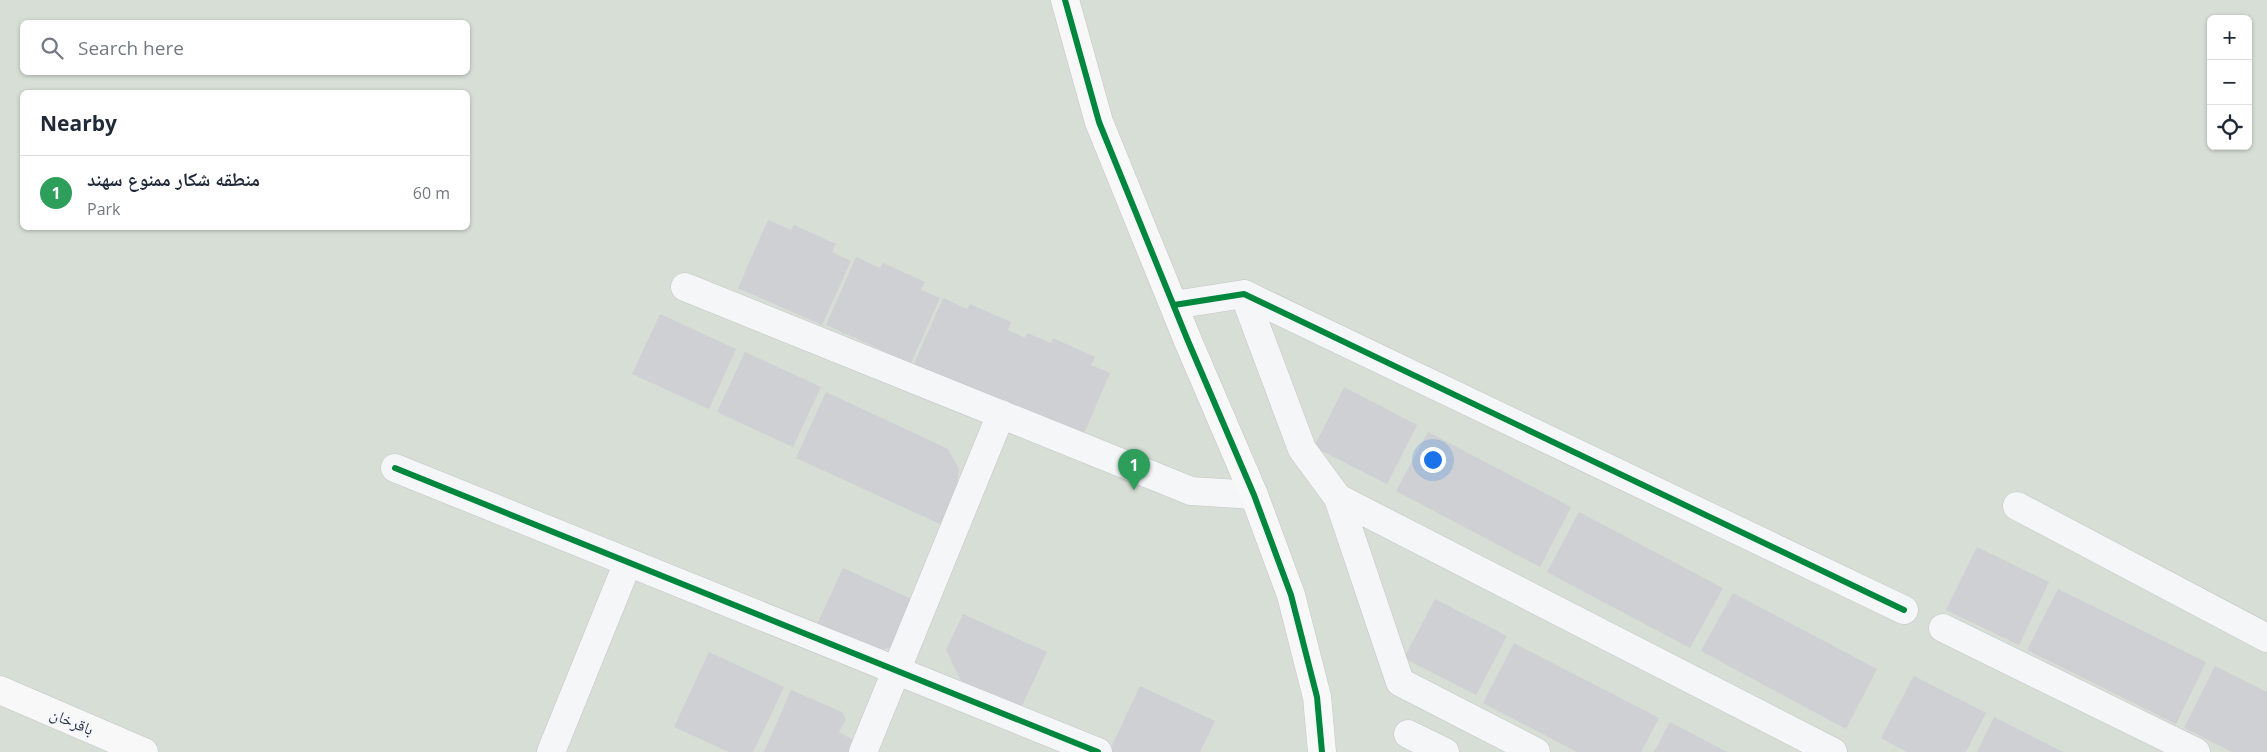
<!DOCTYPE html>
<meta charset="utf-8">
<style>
body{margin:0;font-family:"Open Sans","Noto Naskh Arabic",sans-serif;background:#f2f2f3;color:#1f2937}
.controls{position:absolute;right:15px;top:15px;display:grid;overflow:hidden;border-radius:8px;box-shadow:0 1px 4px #0004}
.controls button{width:45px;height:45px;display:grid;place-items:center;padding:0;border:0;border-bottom:1px solid #e0e1e3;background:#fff;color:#1f2937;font:25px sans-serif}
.you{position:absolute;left:1432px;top:459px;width:18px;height:18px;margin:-12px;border:4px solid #fff;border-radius:50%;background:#1a73e8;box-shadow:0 0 0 8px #1a73e833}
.badge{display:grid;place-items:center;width:32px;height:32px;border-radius:50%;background:#2563eb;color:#fff;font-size:16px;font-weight:700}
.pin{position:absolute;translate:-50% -41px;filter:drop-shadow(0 1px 2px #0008)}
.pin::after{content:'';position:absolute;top:26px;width:18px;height:15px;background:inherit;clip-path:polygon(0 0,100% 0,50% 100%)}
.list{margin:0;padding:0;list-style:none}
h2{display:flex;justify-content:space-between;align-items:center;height:65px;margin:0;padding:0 20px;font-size:21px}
h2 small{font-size:16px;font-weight:400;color:#747a83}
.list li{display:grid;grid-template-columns:32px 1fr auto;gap:15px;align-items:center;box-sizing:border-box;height:75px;padding:0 20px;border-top:1px solid #e0e1e3}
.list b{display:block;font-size:19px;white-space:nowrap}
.list p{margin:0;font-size:16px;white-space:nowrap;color:#747a83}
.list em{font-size:16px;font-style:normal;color:#747a83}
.icon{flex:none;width:28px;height:28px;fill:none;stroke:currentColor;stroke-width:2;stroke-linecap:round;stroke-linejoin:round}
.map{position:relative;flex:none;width:2267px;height:752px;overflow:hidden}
.search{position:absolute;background:#fff;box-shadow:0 1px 4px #0004;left:20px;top:20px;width:450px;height:55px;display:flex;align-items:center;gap:12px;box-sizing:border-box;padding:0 18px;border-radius:8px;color:#747a83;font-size:19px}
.panel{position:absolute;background:#fff;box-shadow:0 1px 4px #0004;left:20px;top:90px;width:450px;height:140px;border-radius:8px}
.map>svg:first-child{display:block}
</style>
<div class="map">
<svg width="2267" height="752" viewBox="0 0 2267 752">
<rect width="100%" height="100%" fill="#e6e8ea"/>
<path fill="#d6ded6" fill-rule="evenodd" d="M0 0H2267V752H0ZM2211 19H2248V146H2211ZM22 22H468V72H22ZM22 92H468V228H22Z"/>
<path fill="#ced0d3" d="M768 220 791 230 794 225 836 244 832 252 851 261 822 325 738 288Z
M856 257 880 268 883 263 925 282 921 290 940 298 911 363 826 325Z
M943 298 967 309 970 304 1011 322 1008 330 1025 338 1027 333 1051 343 1053 338 1095 357 1091 365 1110 373 1082 438 913 366Z
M660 314 736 349 709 409 632 374Z
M745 352 821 387 793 447 717 412Z
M1344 387 1417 425 1387 484 1314 447Z
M826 392 948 449 959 469 951 529 796 458Z
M1428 432 1571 507 1540 567 1396 491Z
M1579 512 1723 588 1690 648 1547 572Z
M1977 547 2049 582 2019 645 1946 610Z
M843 568 927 606 910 642 855 657 811 637Z
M2058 589 2206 662 2176 724 2027 650Z
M1733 593 1877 669 1846 729 1701 651Z
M1435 599 1507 636 1476 695 1404 658Z
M963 614 1047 652 1015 721 971 701 946 650Z
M1514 643 1659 718 1641 752H1577L1483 703Z
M709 652 784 687 753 752H729L674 727Z
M2215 666 2267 692V752H2232L2184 728Z
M1914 676 1986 713 1966 752H1907L1881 738Z
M1140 686 1215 721 1200 752H1109Z
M791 690 842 712 846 719 839 732 853 740 856 752H764Z
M1994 717 2063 752H1977Z
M1670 722 1727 752H1654Z"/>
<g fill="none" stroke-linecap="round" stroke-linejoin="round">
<g stroke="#c4c6c8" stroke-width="29">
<path id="street" d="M685 287 1191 491 1254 495
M1244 294 1302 449 1338 498 1400 682 1536 752
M1174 305 1244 294 1904 610
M395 468 1098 752
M1338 498 1833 752
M2017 506 2267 638
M1943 628 2196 752
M1408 734 1445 752
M551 752 628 562
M863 752 1001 414"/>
</g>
<g stroke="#c4c6c8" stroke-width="29">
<path id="secondary" d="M1065 0 1099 122 1188 341 1254 495 1291 595 1317 697 1322 752
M0 690 144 752"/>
</g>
<use href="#street" stroke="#f5f6f7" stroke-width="28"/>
<use href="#secondary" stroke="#f8f8f8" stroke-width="28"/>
<g stroke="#f4f6f9" stroke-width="9">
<path id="cycleway" d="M1065 0 1099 122 1188 341 1254 495 1291 595 1317 697 1322 752
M1174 305 1244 294 1904 610
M395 468 1098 752"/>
</g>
<use href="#cycleway" stroke="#00873e" stroke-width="6"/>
</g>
<g text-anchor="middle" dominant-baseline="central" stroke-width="4.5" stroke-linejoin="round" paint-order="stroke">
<g font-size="16" fill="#2b3445" stroke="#f4f6f9">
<text transform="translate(72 721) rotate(23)">باقرخان</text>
</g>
</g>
</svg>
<div class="controls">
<button>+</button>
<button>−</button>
<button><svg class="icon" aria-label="locate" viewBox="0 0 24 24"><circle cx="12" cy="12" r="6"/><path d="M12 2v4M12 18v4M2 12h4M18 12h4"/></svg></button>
</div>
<div class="you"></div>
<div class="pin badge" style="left:1134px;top:490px;background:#2e9e5b">1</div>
<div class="search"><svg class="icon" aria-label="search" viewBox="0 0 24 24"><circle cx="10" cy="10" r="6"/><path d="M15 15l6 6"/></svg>Search here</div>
<section class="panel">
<h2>Nearby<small></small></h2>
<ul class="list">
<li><span class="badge" style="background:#2e9e5b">1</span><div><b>منطقه شکار ممنوع سهند</b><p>Park</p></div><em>60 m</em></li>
</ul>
</section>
</div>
